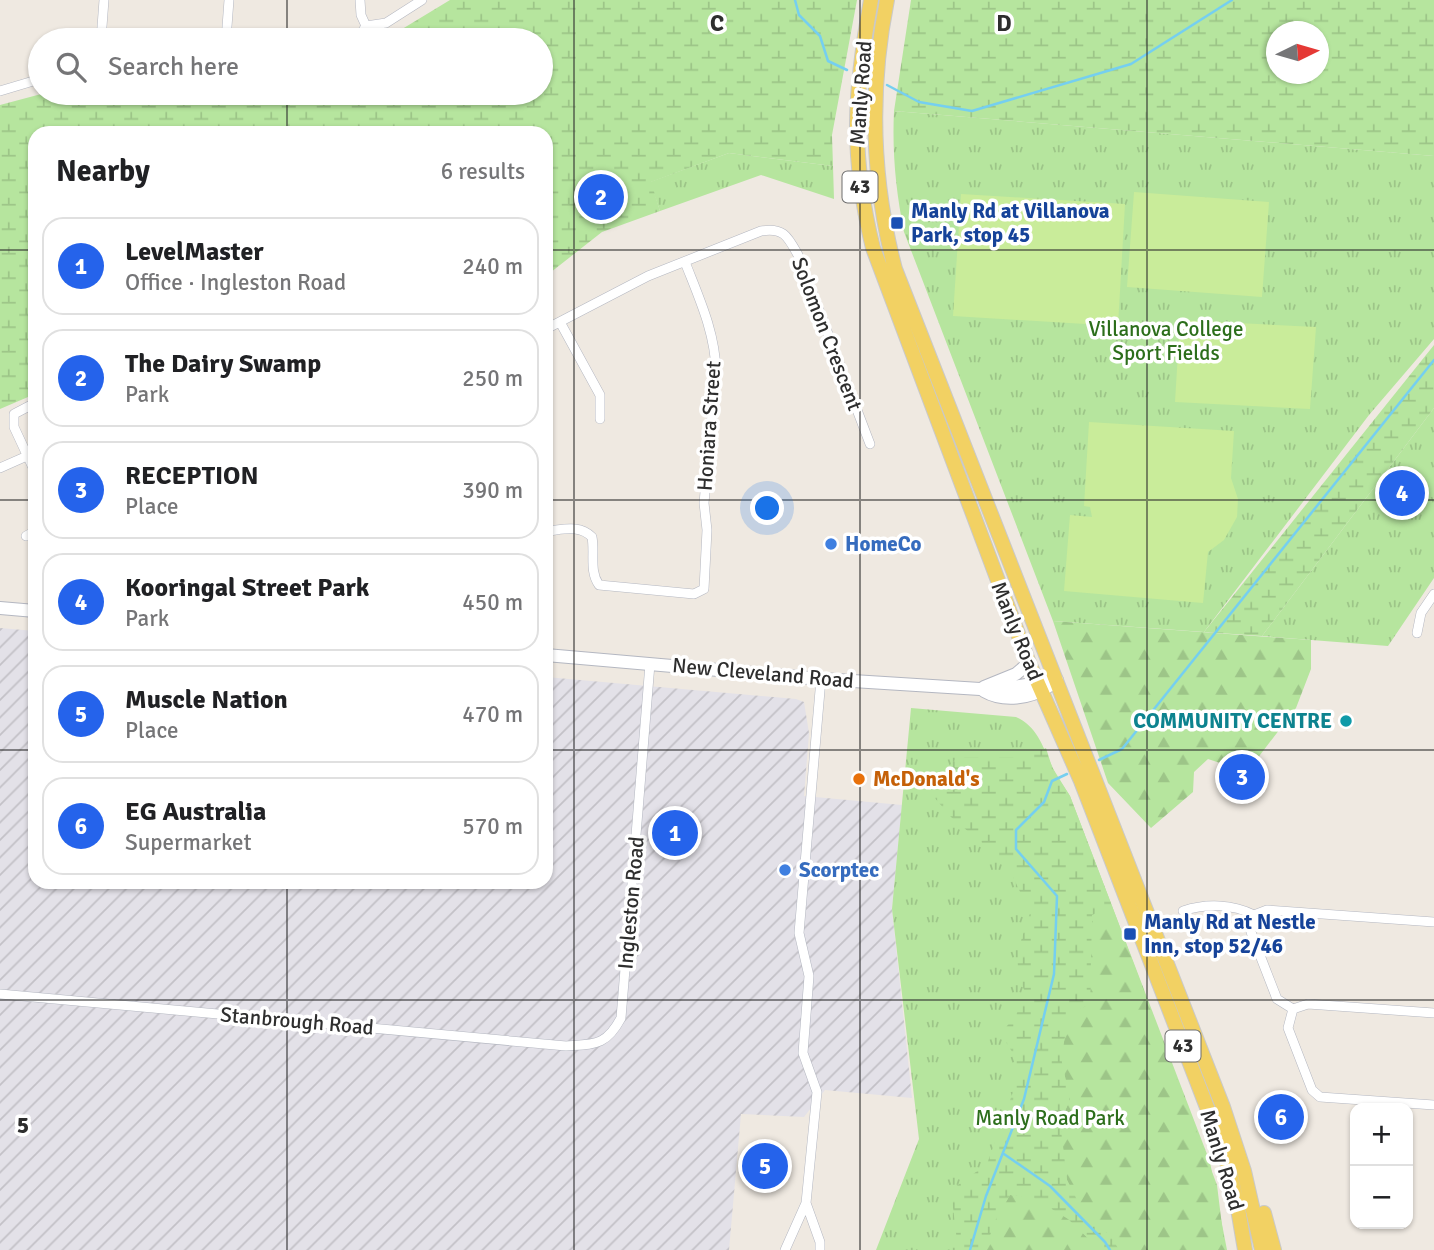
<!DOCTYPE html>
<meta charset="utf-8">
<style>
body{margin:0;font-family:Signika,sans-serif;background:#f2f2f2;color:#202124}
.controls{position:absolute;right:21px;bottom:21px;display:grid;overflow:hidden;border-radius:14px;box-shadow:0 2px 5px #0004}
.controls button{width:63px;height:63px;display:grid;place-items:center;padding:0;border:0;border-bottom:2px solid #e0e0e0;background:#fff;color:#202124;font:35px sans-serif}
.compass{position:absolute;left:1266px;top:21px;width:63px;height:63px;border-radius:50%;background:#fff;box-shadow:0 2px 5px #0004;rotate:85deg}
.you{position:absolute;left:768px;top:509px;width:24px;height:24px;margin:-18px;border:5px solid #fff;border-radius:50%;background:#1a73e8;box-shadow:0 0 0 10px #1a73e833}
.badge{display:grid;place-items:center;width:46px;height:46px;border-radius:50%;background:#2563eb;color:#fff;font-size:23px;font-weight:700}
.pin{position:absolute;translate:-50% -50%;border:4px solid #fff;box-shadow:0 2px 7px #0006}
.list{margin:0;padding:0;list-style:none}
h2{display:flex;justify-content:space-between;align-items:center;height:91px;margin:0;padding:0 28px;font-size:30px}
h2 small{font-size:23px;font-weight:400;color:#757577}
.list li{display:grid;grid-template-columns:46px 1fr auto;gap:21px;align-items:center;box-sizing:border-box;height:98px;margin:0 14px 14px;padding:0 14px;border:2px solid #e0e0e0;border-radius:21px}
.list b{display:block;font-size:26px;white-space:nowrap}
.list p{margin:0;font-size:23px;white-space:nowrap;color:#757577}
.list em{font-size:23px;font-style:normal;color:#757577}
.icon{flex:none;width:38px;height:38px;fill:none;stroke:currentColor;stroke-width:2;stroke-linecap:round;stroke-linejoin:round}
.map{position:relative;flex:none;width:1434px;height:1250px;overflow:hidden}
.search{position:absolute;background:#fff;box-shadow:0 2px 5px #0004;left:28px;top:28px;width:525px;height:77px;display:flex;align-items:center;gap:18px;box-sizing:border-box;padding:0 24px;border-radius:38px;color:#757577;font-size:26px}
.panel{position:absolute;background:#fff;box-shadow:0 2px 5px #0004;left:28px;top:126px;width:525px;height:763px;border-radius:21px}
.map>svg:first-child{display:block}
</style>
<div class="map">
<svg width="1434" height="1250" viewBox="0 0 1434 1250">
<defs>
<pattern id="industrial-furrows" width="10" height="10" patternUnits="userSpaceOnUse" patternTransform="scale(1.75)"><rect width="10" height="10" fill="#e3e1e8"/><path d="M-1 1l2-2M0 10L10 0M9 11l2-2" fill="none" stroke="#c3c1c7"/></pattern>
<pattern id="grass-tufts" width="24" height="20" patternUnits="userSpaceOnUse" patternTransform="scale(1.75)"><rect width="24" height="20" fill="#b6e59e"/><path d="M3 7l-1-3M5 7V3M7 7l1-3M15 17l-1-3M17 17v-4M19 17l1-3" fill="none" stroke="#9dc588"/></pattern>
<pattern id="forest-firs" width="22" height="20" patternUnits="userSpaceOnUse" patternTransform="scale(1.75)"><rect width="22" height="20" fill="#b6e59e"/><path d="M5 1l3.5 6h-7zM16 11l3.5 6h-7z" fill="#9dc588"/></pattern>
<pattern id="wetland-marsh" width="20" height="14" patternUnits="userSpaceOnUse" patternTransform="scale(1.75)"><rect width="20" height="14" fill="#b6e59e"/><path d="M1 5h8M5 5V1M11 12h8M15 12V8" fill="none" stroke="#9dc588"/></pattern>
</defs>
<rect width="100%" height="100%" fill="#efe9e1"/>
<path fill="url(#industrial-furrows)" d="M0 628 35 631V882H546V677L796 699 804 702 809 733 804 796 902 805 892 909 912 1098 825 1090 804 1117 741 1114 729 1250H0Z"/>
<path fill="url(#grass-tufts)" d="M894 111 1434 156V339L1369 415 1204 632 1053 621 904 232C896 192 892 153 894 111Z
M729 153 833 166 834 199 761 175 660 211 650 182Z
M1434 408V578L1388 646 1262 636Z
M911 708 1016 717C1037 726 1043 747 1052 766 1056 777 1064 786 1070 796L1210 1162 1227 1250H876L919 1139 892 909Z"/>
<path fill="url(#forest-firs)" d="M1053 621 1311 640V669L1296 708 1250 768 1232 767 1208 759 1194 772 1193 792 1151 828 1108 783Z
M1112 906 1217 1185 1225 1250H1119L1112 1238 1080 1206 1067 1180 1060 1122 1070 1100 1061 1058 1069 1014 1090 1004 1092 915Z
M1010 1195 1034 1198 1069 1219 1100 1250H985L995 1221Z"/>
<path fill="url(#wetland-marsh)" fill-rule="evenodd" d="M450 0H857L832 135 833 166 729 153 651 182 660 211 602 232 546 276V133H35V394L0 409V105L45 93H541V40H384Z
M911 0H1434V156L894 111ZM1276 32H1318V74H1276Z
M1434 345V408L1262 636 1204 632Z
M1046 748 1052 767 1070 796 1112 906 1092 915 1090 1004 1069 1015 1061 1058 1070 1100 1060 1122 1067 1180 1080 1206 1112 1238 1119 1250H1100L1068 1219 1034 1198 1010 1195 995 1221 985 1250H958L951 1190 987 1164 1017 1081 1014 1055 1001 1034 1028 998C1010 964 1019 947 1030 913L1007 864 951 817 934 797 938 777 958 757H1026Z"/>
<path fill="#c9ec9a" d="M1134 192 1269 202 1262 297 1127 287Z
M961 194 1125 204 1118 326 953 316Z
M1180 320 1316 327 1310 409 1175 402Z
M1089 422 1234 431 1231 478 1238 499 1237 517 1224 540 1208 552 1203 603 1064 591 1070 515 1092 517 1090 507 1084 506Z"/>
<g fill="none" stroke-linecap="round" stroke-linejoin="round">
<path stroke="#75cff0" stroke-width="2.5" d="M795 0 799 15 820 36 828 61 847 70
M887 85 919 102 972 111 1131 64 1232 0
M1099 760 1122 749 1434 360
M1004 1154 1050 1186 1105 1242 1110 1250
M970 1250 986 1196 1024 1099 1054 974 1057 896 1016 849V830L1044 802 1052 781 1067 774"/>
<g stroke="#b4b7c1" stroke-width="10">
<path id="street" d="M360 0 361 15 366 26
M101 40 104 0
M226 40 229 0
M357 40 366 26 386 23 422 0
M0 91 40 79
M560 322 600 395V419
M546 329 648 276 761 231C784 227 788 237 798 255L870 444
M35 403 14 414V427L35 472
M0 468 27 456
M546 531C562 530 579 524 592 537 595 553 589 571 599 585L694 594 704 589 707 530 704 503 716 371C715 332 699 298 685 262
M26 536 35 531
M1417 633 1421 613 1434 594
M1183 911C1206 903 1233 904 1254 915
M1434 922 1267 910 1254 915 1251 932 1277 999 1293 1009 1288 1028 1312 1090 1320 1097 1434 1105
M0 994 566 1046C595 1044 606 1046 621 1018L650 664
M1293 1009 1308 1004 1434 1013
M806 1203 820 1242V1250
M785 1250 806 1203 817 1092 803 1053 809 976 799 933 821 679"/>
</g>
<g stroke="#b4b7c1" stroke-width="14">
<path id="secondary" d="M0 608 35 611
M546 655 821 679 980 689 1008 688 1057 680
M984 687 1016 674 1029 663
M984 691C1003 702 1030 699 1049 686"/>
</g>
<g stroke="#c9c9c9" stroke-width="16">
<path id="primary" d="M871 0C854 93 850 154 873 248L1029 663 1081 781 1225 1154 1237 1203 1245 1250
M887 0C869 90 872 181 895 269L1223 1107 1244 1171 1262 1250
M1264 1213 1274 1250"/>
</g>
<use href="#street" stroke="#fff" stroke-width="9"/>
<use href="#secondary" stroke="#fff" stroke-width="12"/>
<use href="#primary" stroke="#f2d163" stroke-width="14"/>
</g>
<path fill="none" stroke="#2e2e2e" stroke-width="2" stroke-opacity="0.55" d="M287 0V40M574 0V1250M860 0V1250M1147 0V1250M287 93V133M0 250H35M546 250H1434M0 500H35M546 500H1434M0 750H35M546 750H1434M287 882V1250M0 1000H1434"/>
<g fill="#1a4fb4" stroke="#fff" stroke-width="2.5">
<rect x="890" y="216" width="14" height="14" rx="3.5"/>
<rect x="1123" y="927" width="14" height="14" rx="3.5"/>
</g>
<g fill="#3f7fe0" stroke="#fff" stroke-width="2.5">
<circle cx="831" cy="544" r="7"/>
<circle cx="785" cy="870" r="7"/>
</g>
<circle fill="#0f9aa8" stroke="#fff" stroke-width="2.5" cx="1346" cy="721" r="7"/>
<circle fill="#e8710a" stroke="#fff" stroke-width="2.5" cx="859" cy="779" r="7"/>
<g text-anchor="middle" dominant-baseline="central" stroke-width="7" stroke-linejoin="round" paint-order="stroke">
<g fill="#fff" stroke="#6d6d6d" stroke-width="2">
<rect x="842.5" y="171.5" width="35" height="31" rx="5"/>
<rect x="1165.5" y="1030.5" width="35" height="31" rx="5"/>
</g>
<g font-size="19" font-weight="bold" fill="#2e2e2e">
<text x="860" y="187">43</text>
<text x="1183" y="1046">43</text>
</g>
<g font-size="21" fill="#2e2e2e" stroke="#fff">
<text transform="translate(861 93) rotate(-86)">Manly Road</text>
<text transform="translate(827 334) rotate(69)">Solomon Crescent</text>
<text transform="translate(709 426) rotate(-86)">Honiara Street</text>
<text transform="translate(1017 631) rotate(68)">Manly Road</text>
<text transform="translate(763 673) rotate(5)">New Cleveland Road</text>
<text transform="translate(631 903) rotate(-85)">Ingleston Road</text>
<text transform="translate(297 1021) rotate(5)">Stanbrough Road</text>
<text transform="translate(1222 1160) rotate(73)">Manly Road</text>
</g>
<g font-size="21" font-weight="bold" fill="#164399" stroke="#fff" text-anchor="start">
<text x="911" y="211">Manly Rd at Villanova<tspan x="911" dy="24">Park, stop 45</tspan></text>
<text x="1144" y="922">Manly Rd at Nestle<tspan x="1144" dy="24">Inn, stop 52/46</tspan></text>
</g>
<g font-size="21" fill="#2c6e1b" stroke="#fff">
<text x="1166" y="329">Villanova College<tspan x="1166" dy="24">Sport Fields</tspan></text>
<text x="1050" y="1118">Manly Road Park</text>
</g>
<g font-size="21" font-weight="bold" fill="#366cbe" stroke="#fff" text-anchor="start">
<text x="845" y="544">HomeCo</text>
<text x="799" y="870">Scorptec</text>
</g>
<g font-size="21" font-weight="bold" fill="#0d838f" stroke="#fff" text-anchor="end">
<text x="1332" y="721">COMMUNITY CENTRE</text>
</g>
<g font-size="21" font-weight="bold" fill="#c56008" stroke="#fff" text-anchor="start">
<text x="873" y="779">McDonald's</text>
</g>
</g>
<g font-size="23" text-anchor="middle" font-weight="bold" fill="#2e2e2e" stroke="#fff" stroke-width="7" stroke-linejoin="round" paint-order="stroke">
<text x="717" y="31">C</text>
<text x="1004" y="31">D</text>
<text x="23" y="1133">5</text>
</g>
</svg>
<div class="controls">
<button>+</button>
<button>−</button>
</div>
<svg class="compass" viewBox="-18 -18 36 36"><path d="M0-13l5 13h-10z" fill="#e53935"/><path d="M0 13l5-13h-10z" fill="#757577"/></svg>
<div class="you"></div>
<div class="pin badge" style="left:675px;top:833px">1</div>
<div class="pin badge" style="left:601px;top:197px">2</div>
<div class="pin badge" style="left:1242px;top:777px">3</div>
<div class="pin badge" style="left:1402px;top:493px">4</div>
<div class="pin badge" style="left:765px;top:1166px">5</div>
<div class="pin badge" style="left:1281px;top:1117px">6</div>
<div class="search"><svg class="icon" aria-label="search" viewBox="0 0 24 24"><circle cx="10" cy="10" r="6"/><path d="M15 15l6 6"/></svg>Search here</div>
<section class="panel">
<h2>Nearby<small>6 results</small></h2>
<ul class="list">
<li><span class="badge">1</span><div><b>LevelMaster</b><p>Office · Ingleston Road</p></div><em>240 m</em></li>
<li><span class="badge">2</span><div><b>The Dairy Swamp</b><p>Park</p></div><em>250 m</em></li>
<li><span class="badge">3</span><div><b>RECEPTION</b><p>Place</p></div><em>390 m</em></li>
<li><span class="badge">4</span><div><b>Kooringal Street Park</b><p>Park</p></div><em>450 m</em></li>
<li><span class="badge">5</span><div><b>Muscle Nation</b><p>Place</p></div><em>470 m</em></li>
<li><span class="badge">6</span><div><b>EG Australia</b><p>Supermarket</p></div><em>570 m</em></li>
</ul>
</section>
</div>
